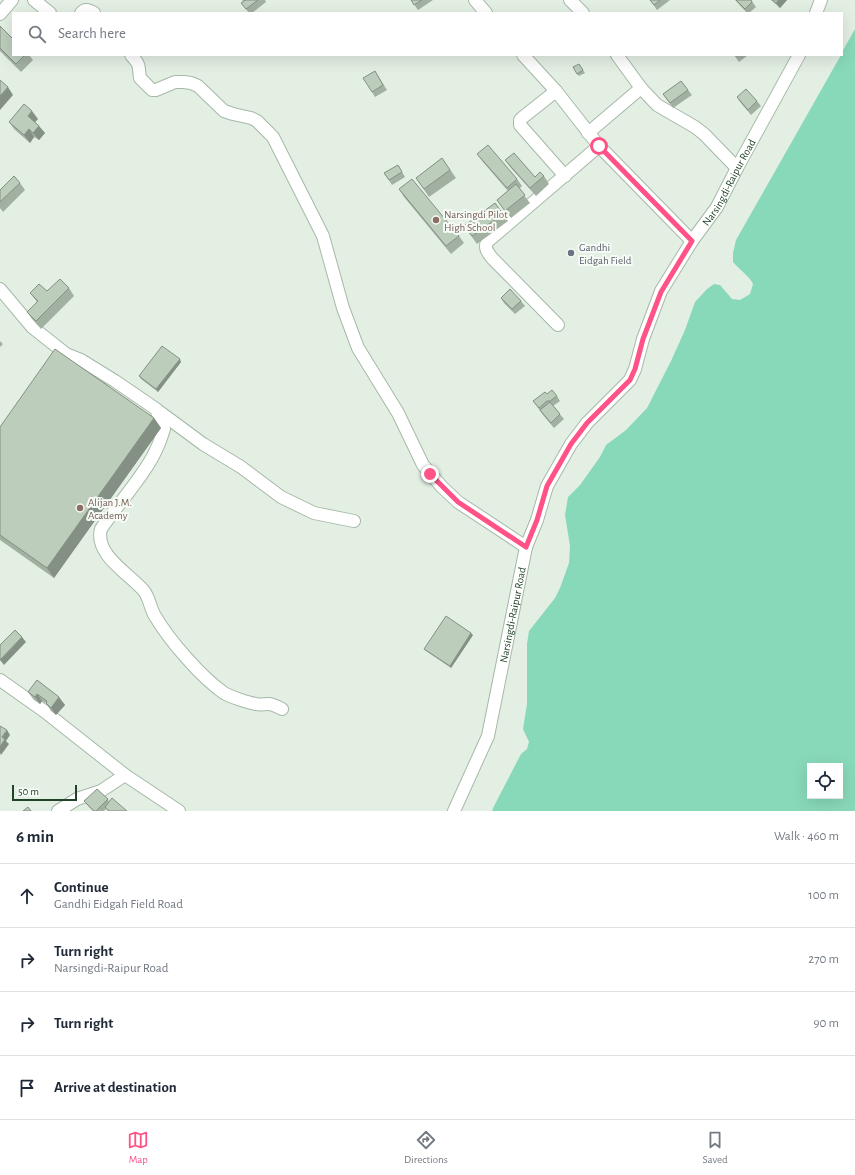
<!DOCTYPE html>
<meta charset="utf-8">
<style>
body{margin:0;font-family:"Alegreya Sans",sans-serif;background:#f2f2f3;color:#1f2937}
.controls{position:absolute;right:12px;bottom:12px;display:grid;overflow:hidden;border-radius:0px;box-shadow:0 4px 16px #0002}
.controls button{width:36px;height:36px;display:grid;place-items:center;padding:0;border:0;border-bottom:1px solid #e0e1e3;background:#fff;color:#1f2937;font:20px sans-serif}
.scale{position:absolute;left:12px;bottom:10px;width:65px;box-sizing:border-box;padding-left:4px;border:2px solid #214327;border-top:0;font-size:11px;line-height:14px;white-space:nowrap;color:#214327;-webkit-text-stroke:3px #f6fbf6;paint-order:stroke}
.stop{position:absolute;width:12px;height:12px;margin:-9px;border:3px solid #ff5387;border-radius:50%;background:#fff}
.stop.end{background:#ff5387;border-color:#fff;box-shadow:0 1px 4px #0008}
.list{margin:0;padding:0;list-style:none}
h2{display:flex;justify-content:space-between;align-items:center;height:52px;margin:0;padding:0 16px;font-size:17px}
h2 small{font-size:13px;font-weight:400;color:#747a83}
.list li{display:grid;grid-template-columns:26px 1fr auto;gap:12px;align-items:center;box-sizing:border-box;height:64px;padding:0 16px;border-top:1px solid #e0e1e3}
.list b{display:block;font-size:15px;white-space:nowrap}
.list p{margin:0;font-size:13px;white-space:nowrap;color:#747a83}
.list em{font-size:13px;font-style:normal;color:#747a83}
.icon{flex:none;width:22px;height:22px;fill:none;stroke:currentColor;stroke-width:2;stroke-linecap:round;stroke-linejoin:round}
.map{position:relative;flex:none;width:855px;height:811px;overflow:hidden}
.search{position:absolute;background:#fff;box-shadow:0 4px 16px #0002;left:12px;right:12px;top:12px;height:44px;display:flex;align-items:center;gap:10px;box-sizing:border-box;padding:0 14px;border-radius:0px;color:#747a83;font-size:15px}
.sheet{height:308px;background:#fff}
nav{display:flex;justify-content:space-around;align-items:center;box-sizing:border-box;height:56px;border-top:1px solid #e0e1e3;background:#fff;font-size:11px;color:#747a83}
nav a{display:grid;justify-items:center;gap:2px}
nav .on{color:#ff5387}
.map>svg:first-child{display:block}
</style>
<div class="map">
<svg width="855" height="811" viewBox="0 0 855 811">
<rect width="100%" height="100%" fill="#e4efe4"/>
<path fill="#88d9b9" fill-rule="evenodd" d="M855 29V811H492L494 806 521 754 527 749 529 742 523 729 527 704V644L529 631 555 598 560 588 569 563 570 546 565 515 568 497 580 485 600 457 606 445 626 430 647 408 671 361 685 330 695 302 707 289 714 284 720 285 732 299 740 300 750 294 753 284C750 277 739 269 733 262V253L736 240 841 55H842V52ZM810 766H840V796H810Z"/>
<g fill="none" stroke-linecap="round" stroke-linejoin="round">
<g stroke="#a6b8a8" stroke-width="14">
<g id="minor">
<path d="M34 0 50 13"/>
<path d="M475 0 486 13"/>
<path d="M570 0 583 13"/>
<path d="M81 13C85 8 89 10 94 13"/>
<path d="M816 13 821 0"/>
<path d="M0 14 12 0"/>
<path d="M131 55C141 66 138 65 140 78L152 90H156L175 82H184L191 83 198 86 224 111 233 114 251 118 257 121 273 137 323 236 343 308 358 348 398 413 423 465 442 487 458 502 526 547"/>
<path d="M523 55 556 91 599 146 692 241"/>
<path d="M617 55 641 88 657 105 695 127 704 134 737 168"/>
<path d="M556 91 522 118 520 120V125L565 176"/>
<path d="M588 133 641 88"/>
<path d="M0 289 32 327 66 354 81 360 115 381 156 409 164 429C161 439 157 449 152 458 138 483 117 505 101 529 94 555 130 574 144 591 150 599 150 608 155 616 169 640 201 677 224 693 231 697 249 703 256 704 260 705 264 704 268 704 273 704 278 707 282 709"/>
<path d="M558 325 492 258C488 253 484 248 487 242L599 146"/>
<path d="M157 410 203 444 241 467 281 497 314 513 354 521"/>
<path d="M0 680 44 711 125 775 179 811"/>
<path d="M58 811 77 799 101 791 125 775"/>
<path id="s1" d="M454 811 488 736 526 547 537 520 547 486 571 444 587 423 630 380 635 369 643 339 661 291 692 241 717 207 737 168 799 55"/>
</g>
</g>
<use href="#minor" stroke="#fff" stroke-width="12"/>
</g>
<path fill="#a2b0a2" d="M242 0H265L266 2 252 13H249L241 3 244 2Z
M411 0H433L418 10Z
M650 0H670L657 10Z
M735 0H751L756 7 749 13H747Z
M771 0H787L780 8Z
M0 26 13 55H29L33 60 21 72 0 51Z
M734 55H748L739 62Z
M579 64 585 73 579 76 577 74Z
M375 71 387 90 375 97 372 92Z
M681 81 692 95 673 108 663 94Z
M737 97 757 101 761 106 751 115 740 102Z
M38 119 35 122 45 133 39 140 34 137 30 143 14 129 9 122Z
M477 154 517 179 522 186 519 189 530 203 511 218 497 200 508 191 483 162Z
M442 158 456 178 429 197 416 178Z
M505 160 535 177 544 176 549 184 536 196 511 168Z
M398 165 405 177 392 185 384 173Z
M20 183 25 190 3 212 0 208V190Z
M399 189 459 236 464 243 451 254 404 197Z
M495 203 508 221 477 244 464 226Z
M69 288 74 296 41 329 32 319 27 312 37 302 30 293 47 291Z
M501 298 521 301 525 306 515 314 504 303Z
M0 341 3 344 0 347Z
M181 362 158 392 141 379 139 376Z
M547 394 557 396 560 401 553 406 564 419 554 428 543 415 533 401Z
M154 418 161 428 54 578 0 540V427Z
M473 635 451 668 426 651 424 649Z
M37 680 65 705 56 715 51 711 46 703 42 701 40 704 34 700 28 692Z
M108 799 109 802 127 811H108L106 809 104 811H93L88 806 84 801Z"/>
<path fill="#849084" d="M779 0H787L780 8 776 3Z
M8 87 13 95 0 110V96Z
M32 111 38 119 33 124 28 116Z
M39 126 45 133 39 140 33 133Z
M29 129 34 137 30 143 24 135Z
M180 359 181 362 158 392 156 389Z
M154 418 161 428 54 578 47 568Z
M471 633 473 635 451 668 450 666Z
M22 637 26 642 4 665 0 660Z
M37 694 42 701 40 704 35 697Z
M59 697 65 705 56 715 51 708Z
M7 730 10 735 6 741 9 744 1 755 0 753V747L2 737Z"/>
<path fill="#bccdbc" stroke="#849084" d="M246 0H258L246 9 241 3Z
M411 0H422L414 5Z
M650 0H660L654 5Z
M736 0H751L752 2 745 9Z
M772 0H779L776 3Z
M0 26 13 39V55H25L16 64 0 48Z
M579 64 583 70 577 74 573 67Z
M375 71 383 85 372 92 363 78Z
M0 80 8 87 0 96Z
M681 81 688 90 670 103 663 94Z
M746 89 757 101 748 110 737 97Z
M24 104 32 111 28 116 39 126 33 133 29 129 24 135 9 122Z
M488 145 517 179 507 188 477 154Z
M514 153 535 177 540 172 544 176 530 188 505 160Z
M442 158 450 170 424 189 416 178Z
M398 165 402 172 389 180 384 173Z
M14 176 20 183 0 202V190Z
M412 179 459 236 446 246 399 189Z
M516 184 525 195 505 211 497 200Z
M495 203 503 214 472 236 464 226Z
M60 279 69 288 36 321 27 312 38 301 30 293 39 284 47 291Z
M510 289 521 301 512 309 501 298Z
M162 346 180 359 156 389 139 376Z
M55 349 154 418 47 568 0 535V427Z
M552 390 557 396 550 401H547L539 408 533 401 545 392 547 394Z
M550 402 560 414 551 423 540 410Z
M446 616 471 633 450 666 424 649Z
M15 630 22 637 0 660V645Z
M37 680 59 697 51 708 46 703 47 701 37 694 35 697 28 692Z
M0 726 7 730 2 737 5 739 0 747Z
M97 789 108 799 96 811H94L84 801Z
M112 798 127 811H109L105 807Z
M28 807 31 811H23Z"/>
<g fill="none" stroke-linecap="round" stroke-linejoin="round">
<path stroke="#ff5387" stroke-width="5" d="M430 474 458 502 526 547 537 520 547 486 571 444 587 423 630 380 635 369 643 339 661 292 692 241 599 146"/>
</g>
<g fill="#8d6e63" stroke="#f6fbf6" stroke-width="1.5">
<circle cx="436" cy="220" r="4"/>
<circle cx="80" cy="508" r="4"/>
</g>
<circle fill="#6b7280" stroke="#f6fbf6" stroke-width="1.5" cx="571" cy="253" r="4"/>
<g text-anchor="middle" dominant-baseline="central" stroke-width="4" stroke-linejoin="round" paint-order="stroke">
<g font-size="11" fill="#214327" stroke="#f6fbf6">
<text stroke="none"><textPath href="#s1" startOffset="698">Narsingdi-Raipur Road</textPath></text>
<text stroke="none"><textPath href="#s1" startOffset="206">Narsingdi-Raipur Road</textPath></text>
</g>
<g font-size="11" fill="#785e54" stroke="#f6fbf6" text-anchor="start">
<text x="444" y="214">Narsingdi Pilot<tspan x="444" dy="13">High School</tspan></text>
<text x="88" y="502">Alijan J.M.<tspan x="88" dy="13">Academy</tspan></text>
</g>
<g font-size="11" fill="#5b616d" stroke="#f6fbf6" text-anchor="start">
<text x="579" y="247">Gandhi<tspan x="579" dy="13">Eidgah Field</tspan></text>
</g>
</g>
</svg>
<div class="controls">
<button><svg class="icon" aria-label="locate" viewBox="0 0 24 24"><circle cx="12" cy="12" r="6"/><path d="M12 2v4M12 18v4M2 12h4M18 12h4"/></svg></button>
</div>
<div class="scale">50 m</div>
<div class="stop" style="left:599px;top:146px"></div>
<div class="stop end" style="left:430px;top:474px"></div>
<div class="search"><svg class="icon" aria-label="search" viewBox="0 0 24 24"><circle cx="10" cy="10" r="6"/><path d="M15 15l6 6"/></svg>Search here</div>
</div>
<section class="sheet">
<h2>6 min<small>Walk · 460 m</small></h2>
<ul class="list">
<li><svg class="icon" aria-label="ahead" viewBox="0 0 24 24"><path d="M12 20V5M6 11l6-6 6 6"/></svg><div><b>Continue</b><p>Gandhi Eidgah Field Road</p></div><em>100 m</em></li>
<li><svg class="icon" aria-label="right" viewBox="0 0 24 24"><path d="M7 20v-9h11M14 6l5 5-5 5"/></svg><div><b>Turn right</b><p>Narsingdi-Raipur Road</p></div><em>270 m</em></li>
<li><svg class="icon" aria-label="right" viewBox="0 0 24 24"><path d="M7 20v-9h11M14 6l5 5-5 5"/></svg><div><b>Turn right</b></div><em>90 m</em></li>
<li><svg class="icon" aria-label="arrive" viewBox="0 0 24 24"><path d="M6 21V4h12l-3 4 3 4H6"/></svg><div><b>Arrive at destination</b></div></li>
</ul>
</section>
<nav>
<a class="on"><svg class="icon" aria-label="map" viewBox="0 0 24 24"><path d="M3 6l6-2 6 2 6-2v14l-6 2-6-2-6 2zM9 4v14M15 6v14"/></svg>Map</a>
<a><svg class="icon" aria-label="directions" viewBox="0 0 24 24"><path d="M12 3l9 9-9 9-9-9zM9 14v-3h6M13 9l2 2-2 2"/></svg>Directions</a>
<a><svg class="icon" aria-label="saved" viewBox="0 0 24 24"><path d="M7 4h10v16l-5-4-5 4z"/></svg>Saved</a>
</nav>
